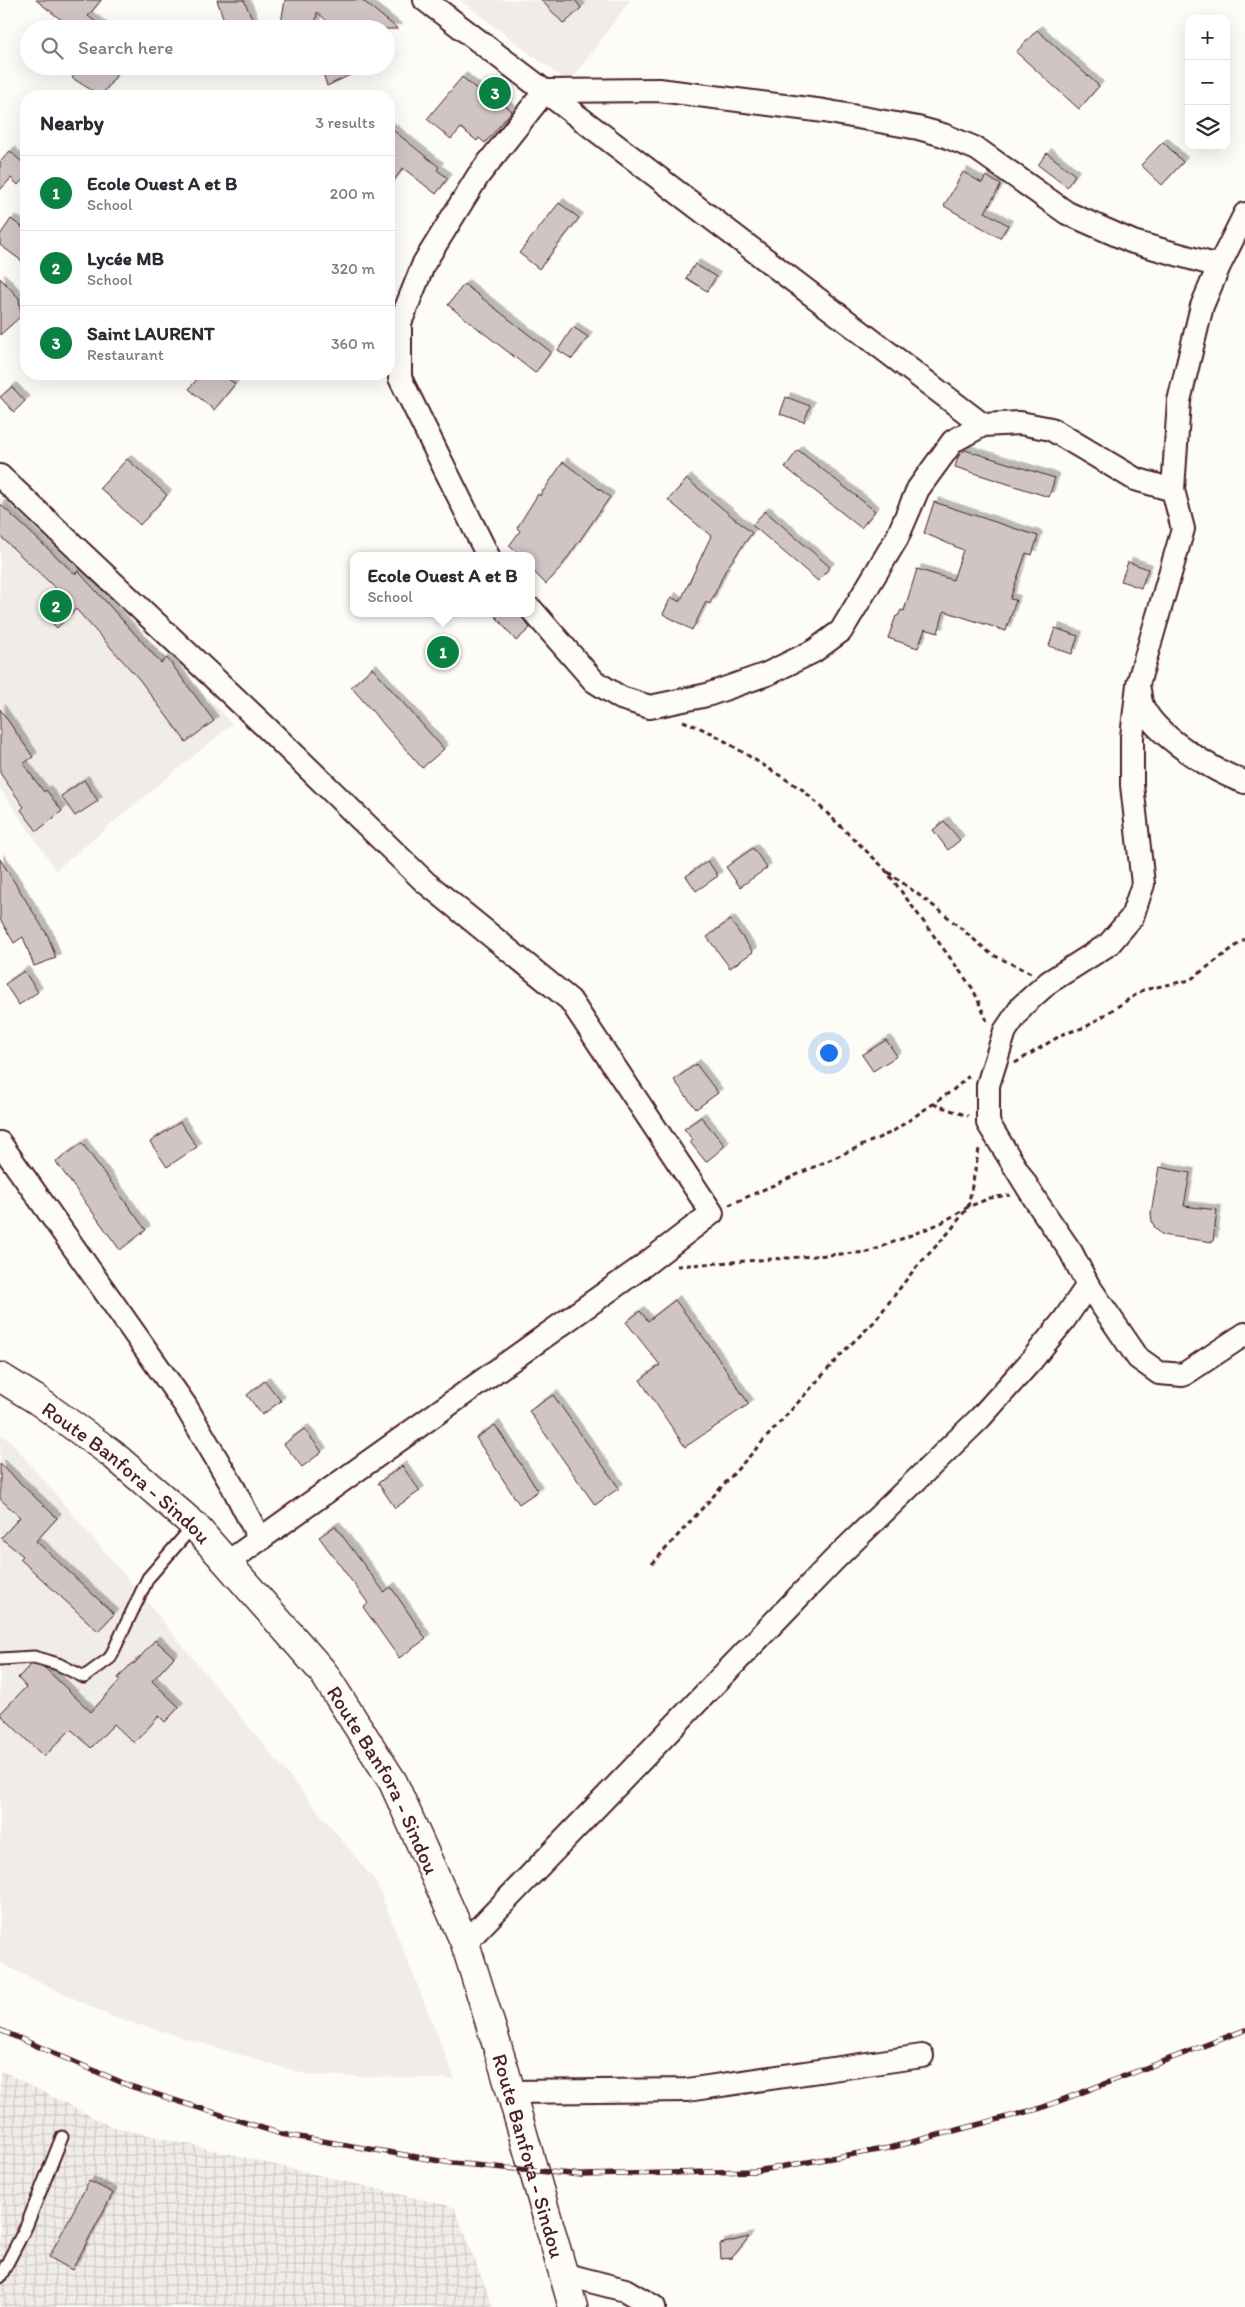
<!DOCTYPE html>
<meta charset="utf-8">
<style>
body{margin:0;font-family:Itim,sans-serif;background:#f7f7f7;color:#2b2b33}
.controls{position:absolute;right:15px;top:15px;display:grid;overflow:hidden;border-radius:10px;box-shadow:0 5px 20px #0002}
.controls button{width:45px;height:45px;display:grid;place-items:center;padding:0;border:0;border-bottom:1px solid #e1e1e2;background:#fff;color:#2b2b33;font:25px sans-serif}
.you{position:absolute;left:828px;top:1052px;width:18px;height:18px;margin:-12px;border:4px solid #fff;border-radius:50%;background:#1a73e8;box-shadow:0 0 0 8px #1a73e833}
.badge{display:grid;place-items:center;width:32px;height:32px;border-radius:50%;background:#0b8043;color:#fff;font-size:16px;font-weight:700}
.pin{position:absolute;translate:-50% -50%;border:2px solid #fff;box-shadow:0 1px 5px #0006}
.popup{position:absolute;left:350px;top:552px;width:185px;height:65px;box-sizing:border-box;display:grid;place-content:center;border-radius:10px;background:#fff;filter:drop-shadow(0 1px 4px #0005);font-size:16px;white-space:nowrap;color:#7c7c81}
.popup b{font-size:19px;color:#2b2b33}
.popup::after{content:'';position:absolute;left:50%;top:100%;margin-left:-10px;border:10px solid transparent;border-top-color:#fff}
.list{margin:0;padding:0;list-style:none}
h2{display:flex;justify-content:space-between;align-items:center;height:65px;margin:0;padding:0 20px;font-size:21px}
h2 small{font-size:16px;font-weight:400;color:#7c7c81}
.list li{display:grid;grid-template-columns:32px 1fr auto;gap:15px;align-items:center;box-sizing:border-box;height:75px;padding:0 20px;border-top:1px solid #e1e1e2}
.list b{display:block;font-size:19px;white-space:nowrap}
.list p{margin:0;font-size:16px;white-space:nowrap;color:#7c7c81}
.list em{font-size:16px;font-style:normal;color:#7c7c81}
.icon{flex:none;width:28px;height:28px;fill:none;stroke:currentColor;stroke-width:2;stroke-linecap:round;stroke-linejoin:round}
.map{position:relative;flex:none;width:1245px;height:2307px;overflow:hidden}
.search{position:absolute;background:#fff;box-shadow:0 5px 20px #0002;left:20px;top:20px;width:375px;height:55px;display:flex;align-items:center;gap:12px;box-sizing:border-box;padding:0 18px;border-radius:28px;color:#7c7c81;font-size:19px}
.panel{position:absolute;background:#fff;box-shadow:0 5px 20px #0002;left:20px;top:90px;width:375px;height:290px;border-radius:20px}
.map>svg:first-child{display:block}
</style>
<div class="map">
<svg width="1245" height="2307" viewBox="0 0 1245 2307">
<defs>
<pattern id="industrial-grid" width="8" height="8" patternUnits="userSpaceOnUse" patternTransform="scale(1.25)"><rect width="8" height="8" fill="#f0ece8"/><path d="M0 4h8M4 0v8" fill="none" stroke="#cfcac7"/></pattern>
<filter id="shadow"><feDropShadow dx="4.5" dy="-4.5" stdDeviation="0" flood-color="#0004"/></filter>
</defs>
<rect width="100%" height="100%" fill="#fdfcf7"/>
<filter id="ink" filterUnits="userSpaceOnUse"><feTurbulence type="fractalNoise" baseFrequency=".02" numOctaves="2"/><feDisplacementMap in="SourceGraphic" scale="10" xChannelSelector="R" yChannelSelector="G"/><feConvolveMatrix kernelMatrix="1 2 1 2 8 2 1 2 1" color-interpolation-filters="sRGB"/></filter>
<g filter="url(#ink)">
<path fill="#f0ece8" d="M460 0H630L569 83Z
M0 498 223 713 232 724 56 870 0 788Z
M0 1434 11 1442 142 1596 376 1882 455 2079 309 2075 113 2017 0 1963Z"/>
<path fill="url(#industrial-grid)" d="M0 2070 110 2126 454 2207 493 2307H0Z"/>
<path fill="#d0c5c4" stroke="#4a1f2b" filter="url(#shadow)" d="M36 0H101L88 16 105 29H73Z
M217 0H244L253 21 248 29H230L226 26Z
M285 0H362L398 29H336L317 12 315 29H280Z
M541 0H575L581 8 564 24Z
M1037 30 1099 86 1079 109 1016 52Z
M80 66H123L101 96 72 78Z
M321 66H369L327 86Z
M462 77 491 101 494 96 512 111 485 143 479 138 477 141 461 128 451 139 427 119Z
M389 127 439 167 437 170 448 178 436 194 403 168 389 187Z
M1163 142 1183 162 1162 185 1141 165Z
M10 151 26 166V176L18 185 11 178 0 190V162Z
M1047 153 1075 175 1067 187 1038 165Z
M963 172 982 183 986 176 1001 185 985 212 1008 225 1000 238 944 206Z
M559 203 579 218 539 269 519 253Z
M11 219 26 230V264L0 245V235Z
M695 264 716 277 707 291 686 278Z
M0 278 19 298 21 316 0 335Z
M464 284 551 352 535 373 448 305Z
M573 327 588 337 572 359 558 350Z
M201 374H222L235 384 214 410 189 389Z
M12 387 25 401 14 412 0 397Z
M786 397 810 406 804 422 780 414Z
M798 450 875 511 861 528 785 467Z
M965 450 1055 478 1049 497 955 467 958 457Z
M127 459 167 495 140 525 100 488Z
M563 462 610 497 559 570 546 584 532 570V556H522L509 546 520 531 517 528 538 494 540 496Z
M687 479 752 533 726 569 710 604 706 602 692 630 663 614 671 597 680 602 711 536 668 500Z
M934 502 1038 536 1032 555 1026 553 1010 599 1016 600 1006 631 944 611 938 633 925 629 918 648 888 638 896 616H898L901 610 904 611 917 569 953 580 963 550 924 533Z
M0 504 75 574 78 571 161 663 167 658 214 721 186 742 139 679 76 609 57 628 46 617 65 597 0 536Z
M765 511 830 567 818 581 752 525Z
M1128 562 1148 569 1141 588 1121 581Z
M493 613H519L530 628 516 641Z
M1055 628 1078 636 1072 654 1049 646Z
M372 668 444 749 422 768 351 687Z
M0 709 33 757 23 764 44 792 46 790 62 811 37 831 21 810 24 807 0 773Z
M84 780 98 801 75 816 61 796Z
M944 821 960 840 948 850 933 830Z
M753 848 767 868 740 887 726 867Z
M0 859 48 936 56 958 34 966 23 937 14 943 0 919Z
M708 861 718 876 696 891 686 876Z
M730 920 753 952 730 968 707 937Z
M24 971 38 992 19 1005 5 984Z
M886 1040 897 1056 873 1071 862 1055Z
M696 1064 718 1093 696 1109 674 1080Z
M701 1117 725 1146 706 1162 690 1142 693 1140 684 1129Z
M180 1122 197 1147 167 1167 150 1142Z
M82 1143 146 1230 120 1250 56 1162Z
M1159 1167 1190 1173 1184 1206 1217 1210 1213 1242 1169 1236 1161 1234 1155 1228 1152 1221 1151 1213Z
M675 1300 707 1342 749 1404 685 1447 640 1380 660 1365 626 1322 640 1311 648 1321Z
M265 1381 281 1401 262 1415 247 1395Z
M553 1395 619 1488 595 1505 529 1411Z
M495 1425 538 1491 519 1504 476 1438Z
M304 1429 322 1452 302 1467 284 1444Z
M0 1464 57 1518 36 1541 114 1614 98 1631 20 1559 23 1556 1 1538 20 1517 0 1499Z
M402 1466 420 1491 395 1508 378 1483Z
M335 1526 384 1592 391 1587 426 1639 399 1658 363 1607 368 1603 319 1537Z
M155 1640 174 1657 152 1681 179 1707 165 1722 159 1716 134 1743 114 1724 91 1748 71 1729 44 1757 0 1714 26 1687 18 1678 30 1665H33L45 1668 91 1712 120 1680 118 1678 132 1663 134 1664Z
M89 2181 113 2193 72 2270 49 2257Z
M749 2237 732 2258 721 2259 720 2244Z"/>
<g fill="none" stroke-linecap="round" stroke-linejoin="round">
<g stroke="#4a1f2b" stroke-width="15">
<path id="service" d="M0 1659 34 1657 58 1664 84 1677 110 1658 148 1578 194 1525
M0 2277 26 2227 62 2137"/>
</g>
<g stroke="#4a1f2b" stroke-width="26">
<path id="minor" d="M425 0 983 425
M1245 214 1219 266 1202 306 1179 401 1173 490 1183 529 1138 684 1132 737V785L1143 884 1132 917 1109 944 1049 982 1022 1006 1005 1031 988 1085V1123L1038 1204 1071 1252 1088 1285 1138 1358 1159 1373 1183 1375 1245 1334
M0 476 270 731 425 882 570 1000 712 1213 639 1269 228 1562
M488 556 400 378V323L424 263 478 176 545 91 659 90 824 111 918 128 943 135 977 149 1067 213 1133 242 1219 266
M532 610 594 681 621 698 650 707 707 695 767 674 814 651 841 631 897 538 918 489 953 441 983 425 1020 423 1051 429 1135 479 1173 490
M1139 690C1140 695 1140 701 1142 705 1154 735 1215 772 1245 782
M0 1143 185 1405 233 1487 260 1540
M465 1943 834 1560 980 1418 1031 1361 1064 1320 1088 1285
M511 2092 687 2090 922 2056
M563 2274 625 2290 654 2307"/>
</g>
<g stroke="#4a1f2b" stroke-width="31">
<g id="secondary">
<path id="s1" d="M0 1377 37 1400 111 1453 194 1525 323 1672 393 1782 465 1943 504 2068 573 2307"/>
</g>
</g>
<path stroke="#4a1f2b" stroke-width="3" stroke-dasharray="5 4" stroke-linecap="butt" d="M683 721 712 733 803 790 884 868 973 989 987 1021
M888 872 943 913 991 954 1031 973
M1015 1063 1063 1034 1086 1027 1143 990 1190 980 1245 939
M933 1104 968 1116
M729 1205 892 1132 953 1090 969 1076
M677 1266 869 1252 941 1223 968 1207 990 1198 1010 1195
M652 1564 848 1347 874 1322 913 1271 950 1231 968 1207 979 1149"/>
<use href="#service" stroke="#fdfcf7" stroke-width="11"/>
<use href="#minor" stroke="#fdfcf7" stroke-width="22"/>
<use href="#secondary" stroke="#fdfcf7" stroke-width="28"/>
<g stroke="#4a1f2b" stroke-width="5.5">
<path id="rail" d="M0 2030 130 2086 281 2134 452 2163 582 2175 756 2171 889 2148 1041 2108 1245 2030"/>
</g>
<use href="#rail" stroke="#fdfcf7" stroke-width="4" stroke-dasharray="11" stroke-linecap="butt"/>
</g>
</g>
<g text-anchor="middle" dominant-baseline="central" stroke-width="4" stroke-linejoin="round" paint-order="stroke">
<g font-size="21" fill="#4a1f2b" stroke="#fdfcf7">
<text stroke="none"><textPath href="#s1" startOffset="159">Route Banfora - Sindou</textPath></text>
<text stroke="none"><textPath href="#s1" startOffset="564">Route Banfora - Sindou</textPath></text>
<text stroke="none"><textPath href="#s1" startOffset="969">Route Banfora - Sindou</textPath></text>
</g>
</g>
</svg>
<div class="controls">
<button>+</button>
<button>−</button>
<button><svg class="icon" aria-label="layers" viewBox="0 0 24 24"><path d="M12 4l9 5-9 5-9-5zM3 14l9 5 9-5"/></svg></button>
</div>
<div class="you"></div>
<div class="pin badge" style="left:443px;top:652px">1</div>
<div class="popup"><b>Ecole Ouest A et B</b>School</div>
<div class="pin badge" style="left:56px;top:606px">2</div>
<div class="pin badge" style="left:495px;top:93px">3</div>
<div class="search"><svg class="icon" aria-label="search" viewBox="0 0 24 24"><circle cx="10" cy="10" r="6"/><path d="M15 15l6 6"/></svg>Search here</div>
<section class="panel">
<h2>Nearby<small>3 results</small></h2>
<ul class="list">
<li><span class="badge">1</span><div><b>Ecole Ouest A et B</b><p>School</p></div><em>200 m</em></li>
<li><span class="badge">2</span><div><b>Lycée MB</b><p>School</p></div><em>320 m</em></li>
<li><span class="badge">3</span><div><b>Saint LAURENT</b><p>Restaurant</p></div><em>360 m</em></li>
</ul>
</section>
</div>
